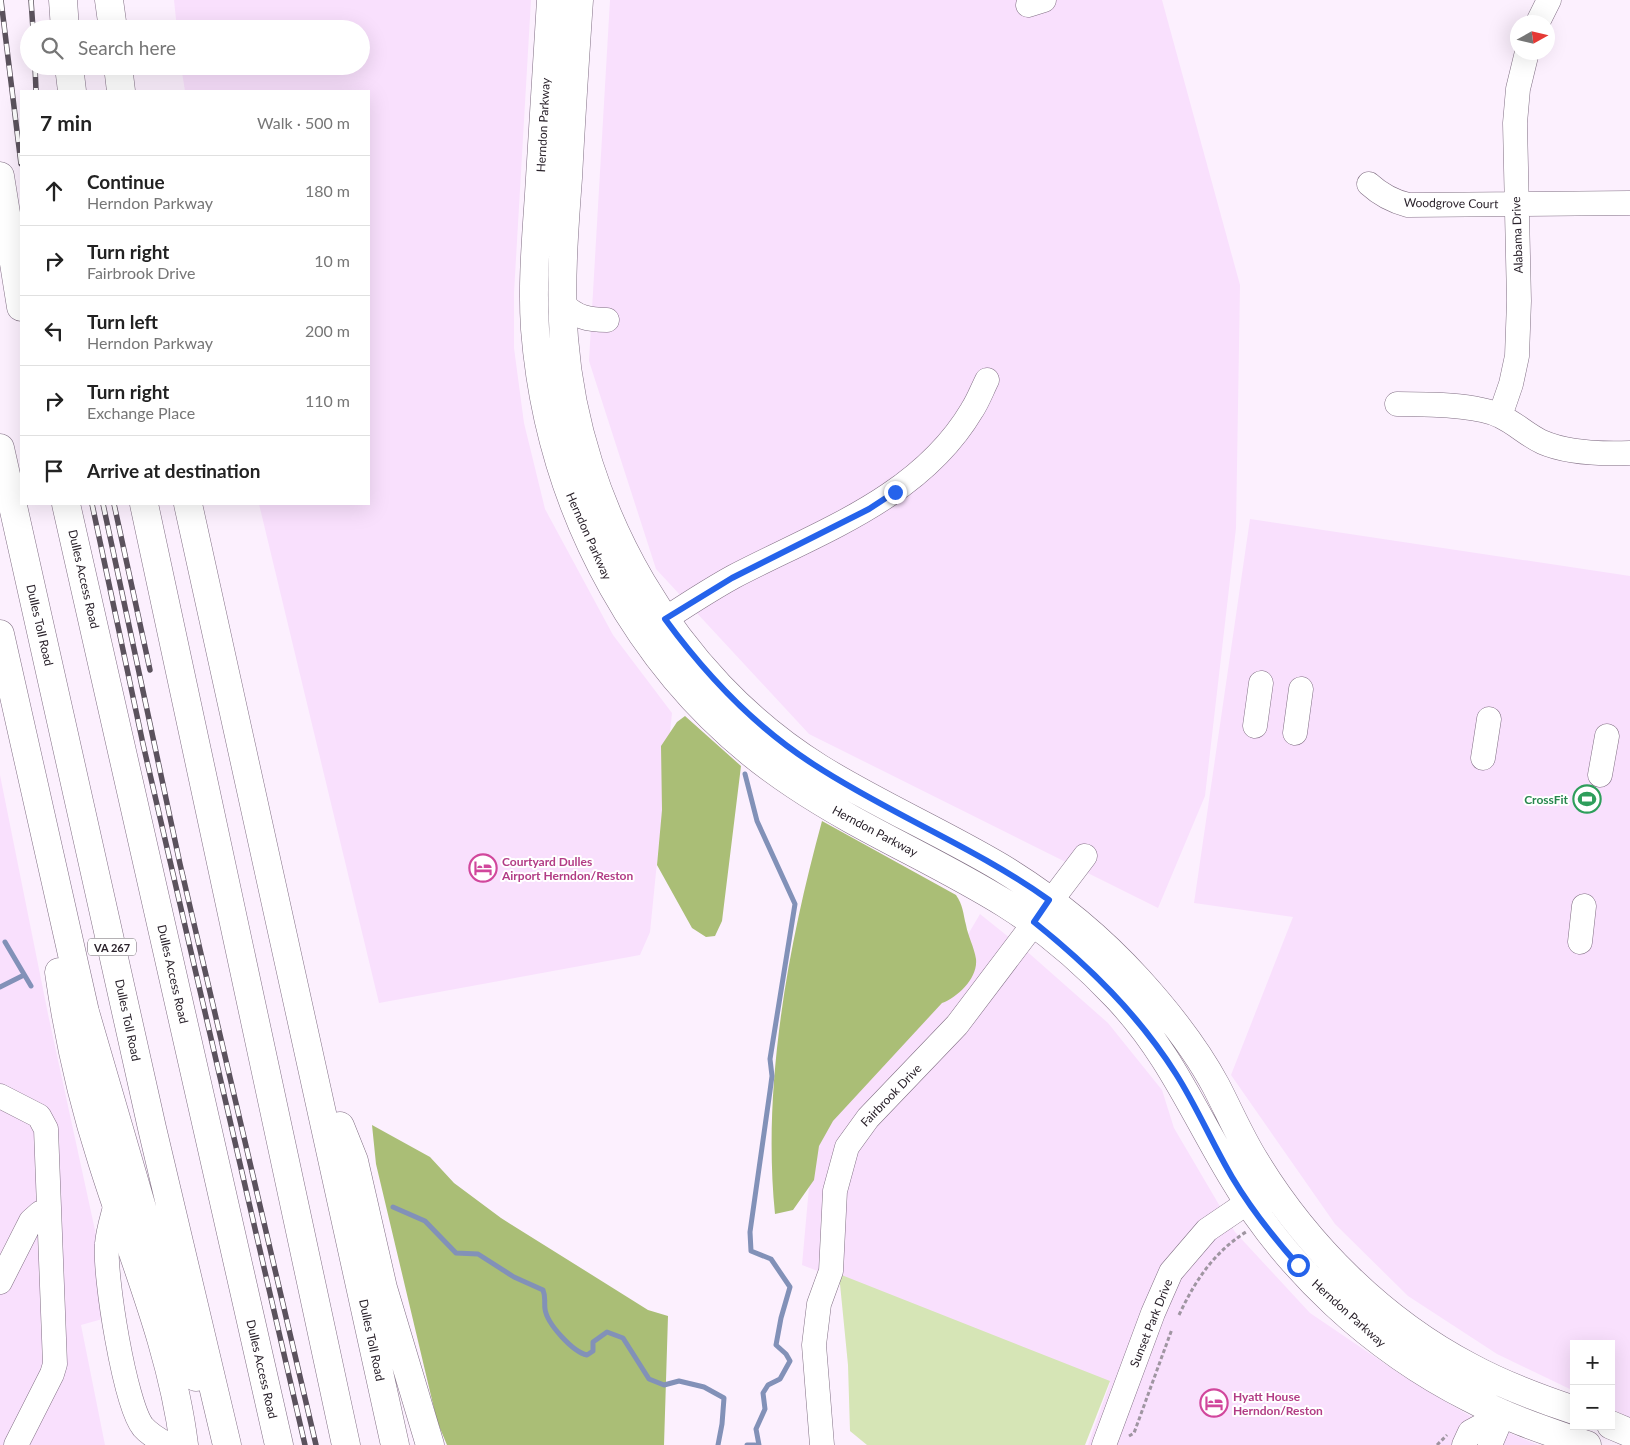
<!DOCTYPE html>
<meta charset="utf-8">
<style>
body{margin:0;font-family:Lato,sans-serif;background:#f6f6f6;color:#222}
.controls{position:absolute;right:15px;bottom:15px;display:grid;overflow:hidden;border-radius:0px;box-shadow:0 5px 20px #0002}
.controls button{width:45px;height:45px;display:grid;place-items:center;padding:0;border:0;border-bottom:1px solid #e0e0e0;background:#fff;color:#222;font:25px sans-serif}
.compass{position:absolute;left:1510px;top:15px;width:45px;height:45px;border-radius:50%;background:#fff;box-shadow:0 5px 20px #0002;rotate:82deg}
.stop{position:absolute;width:15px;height:15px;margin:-11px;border:4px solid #2563eb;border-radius:50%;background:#fff}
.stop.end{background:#2563eb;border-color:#fff;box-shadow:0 1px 5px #0008}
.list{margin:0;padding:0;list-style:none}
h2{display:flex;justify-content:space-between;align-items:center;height:65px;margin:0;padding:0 20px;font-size:21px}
h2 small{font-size:16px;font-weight:400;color:#767676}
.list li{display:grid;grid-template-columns:32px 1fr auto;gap:15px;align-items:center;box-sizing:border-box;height:70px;padding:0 20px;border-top:1px solid #e0e0e0}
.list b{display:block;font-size:19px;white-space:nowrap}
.list p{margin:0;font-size:16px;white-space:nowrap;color:#767676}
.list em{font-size:16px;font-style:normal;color:#767676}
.icon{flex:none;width:28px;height:28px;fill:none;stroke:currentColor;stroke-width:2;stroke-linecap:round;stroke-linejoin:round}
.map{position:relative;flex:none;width:1630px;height:1445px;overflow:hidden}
.search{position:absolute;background:#fff;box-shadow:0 5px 20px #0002;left:20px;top:20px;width:350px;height:55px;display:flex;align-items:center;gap:12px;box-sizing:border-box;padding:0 18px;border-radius:28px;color:#767676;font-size:19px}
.panel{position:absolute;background:#fff;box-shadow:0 5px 20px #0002;left:20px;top:90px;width:350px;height:415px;border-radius:0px}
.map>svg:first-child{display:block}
</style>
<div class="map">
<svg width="1630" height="1445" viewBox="0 0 1630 1445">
<rect width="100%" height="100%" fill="#fcf0fe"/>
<path fill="#f9e0fd" d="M174 0H531L514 293V348L524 423 545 509 613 635 672 713 650 932 640 955 379 1003 259 504H369V91H185L181 66H361V29H177Z
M610 0H1162L1240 285 1236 528 1205 796 1158 908 809 734 656 569 589 361Z
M1250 519 1630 576V1418L1611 1409V1344H1574V1391L1497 1354 1408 1296 1335 1224 1231 1075 1293 917 1194 903Z
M0 775 48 1014 98 1244 106 1318 81 1325 105 1445H0Z
M980 914 1031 955 1108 1023 1162 1090 1174 1128 1235 1232 1310 1313 1403 1376 1470 1416 1538 1445H1088L1110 1383 802 1265 815 1120 932 996Z"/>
<path fill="#d6e5b6" d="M839 1274 1110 1381 1085 1445H867L850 1431 848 1365Z"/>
<path fill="#aabe76" d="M685 716 741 766 722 921 715 936 706 937 692 928 657 865 662 810 661 746 677 722Z
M822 821 956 895C963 905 963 913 966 925 968 936 974 947 976 959 978 978 958 997 942 1003L833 1121 819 1146 814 1180 793 1210 775 1214C762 1087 788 945 822 821Z
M372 1125 430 1157 454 1183 501 1218 648 1310 668 1316 664 1445H447L437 1421 376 1164Z"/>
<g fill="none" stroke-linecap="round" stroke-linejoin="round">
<path stroke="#8291b8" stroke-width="5" d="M745 774 757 821 795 904 770 1059 772 1076 770 1091 750 1232 751 1251 771 1259 790 1287 781 1318 776 1345 786 1354 790 1361 780 1379 768 1385 763 1393 765 1409 756 1429 759 1445
M5 942 31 986
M0 987 24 975
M393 1207 425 1221 456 1253 478 1254 514 1277 543 1290C546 1297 544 1302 545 1309 547 1324 573 1352 587 1355L593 1351V1342L607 1332 623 1338 649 1379 664 1385 679 1381 704 1387 724 1398 722 1424 718 1445
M747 1445H755"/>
<g stroke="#816f84" stroke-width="25">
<path id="minor" d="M1028 5 1044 0
M1538 22 1549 0
M1369 184C1381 195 1392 201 1408 205L1630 203
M563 304C576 317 588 320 607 320
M1397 404C1423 404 1477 404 1500 416 1515 423 1527 435 1542 442 1567 453 1604 454 1630 453
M1500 416 1511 384 1517 356 1519 301 1515 123 1518 89 1527 52
M650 629C677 611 704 593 733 577 819 532 920 498 972 410 978 401 982 390 987 380
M1255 726 1261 683
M1295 733 1301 689
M1483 758 1489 719
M1600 775 1607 736
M1580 942 1584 906
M0 1096 39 1116 46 1129 55 1364 52 1374 16 1445
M116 1203C113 1216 108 1230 107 1244 104 1275 125 1405 143 1427 150 1435 159 1440 168 1445
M0 1282 31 1221 40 1213 49 1212
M822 1445 814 1345 819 1304 831 1271 835 1191 847 1147 868 1118 957 1025 1085 856
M1104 1445 1153 1313 1171 1272 1207 1230 1263 1192
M1464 1445 1470 1432 1503 1414
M1490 1445 1503 1414"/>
</g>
<g stroke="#816f84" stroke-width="29">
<path id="major" d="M551 0C547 65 543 129 539 194 536 239 532 284 535 329 549 510 642 684 795 785 862 830 937 861 1006 904 1047 930 1084 962 1117 997 1169 1052 1194 1113 1232 1176 1287 1270 1373 1349 1470 1398 1507 1418 1547 1431 1587 1445
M579 0C575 59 571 119 568 178 564 231 560 285 564 338 577 508 673 677 819 768 877 804 941 832 1000 867 1051 898 1098 936 1138 980 1168 1013 1195 1047 1216 1086 1229 1111 1240 1137 1255 1161 1306 1245 1382 1321 1470 1367 1503 1385 1538 1398 1574 1410
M1611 1425 1630 1433"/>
</g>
<g stroke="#816f84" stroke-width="29">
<path id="highway" d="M63 0 65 29
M109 0 113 29
M69 66 72 91
M118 66 121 91
M0 176 21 307
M0 448 152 1128 227 1445
M66 504 279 1445
M144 504 346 1445
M188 504 395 1445
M0 634 85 1012 179 1335 196 1377
M59 972C68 1036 82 1099 102 1161 131 1254 172 1347 184 1445
M340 1126 354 1161 383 1288 430 1445"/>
</g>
<path stroke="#9f95a1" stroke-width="3" stroke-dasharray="4 2.5" stroke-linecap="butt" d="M1179 1315C1195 1281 1213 1253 1246 1232
M1129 1436 1134 1433 1172 1329
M1437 1445 1447 1435"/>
<use href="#minor" stroke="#fff" stroke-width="24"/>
<use href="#major" stroke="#fff" stroke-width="28"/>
<use href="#highway" stroke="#fff" stroke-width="28"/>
<g stroke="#5b525d" stroke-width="5.5">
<path id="rail" d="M1 0 21 164
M31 0 33 29
M35 66 36 91
M92 504 143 744 305 1445
M103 504 180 864 316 1445
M114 504 150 670"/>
</g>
<use href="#rail" stroke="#fff" stroke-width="4" stroke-dasharray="11" stroke-linecap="butt"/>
</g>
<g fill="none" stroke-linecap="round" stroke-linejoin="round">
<path stroke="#2563eb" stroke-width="6" d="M895 492 869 509 732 578 665 619C706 675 754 726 813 764 889 814 975 847 1049 900L1034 922C1089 966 1138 1014 1176 1074 1197 1107 1212 1143 1232 1177 1251 1209 1274 1238 1298 1265"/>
</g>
<defs>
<g id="stadium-ring" transform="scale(1.4375)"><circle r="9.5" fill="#fff" stroke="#2e9e5b" stroke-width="1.5"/><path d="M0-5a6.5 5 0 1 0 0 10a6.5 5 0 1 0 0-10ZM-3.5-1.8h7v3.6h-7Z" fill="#2e9e5b"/></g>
<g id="hotel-ring" transform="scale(1.4375)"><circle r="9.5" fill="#fff" stroke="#d1479c" stroke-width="1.5"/><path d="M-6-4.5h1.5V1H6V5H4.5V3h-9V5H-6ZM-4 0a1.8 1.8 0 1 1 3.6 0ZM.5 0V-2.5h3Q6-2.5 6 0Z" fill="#d1479c"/></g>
</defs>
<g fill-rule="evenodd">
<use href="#stadium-ring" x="1587" y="799"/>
<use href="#hotel-ring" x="483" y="868"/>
<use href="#hotel-ring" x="1214" y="1403"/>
</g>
<g text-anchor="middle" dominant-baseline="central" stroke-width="4" stroke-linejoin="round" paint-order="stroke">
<rect fill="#fff" stroke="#6a646b" stroke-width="1" x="88" y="938.5" width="48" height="17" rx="4"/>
<g font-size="11" font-weight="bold" fill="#2a222b">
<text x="112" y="947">VA 267</text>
</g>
<g font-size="12" fill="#2a222b" stroke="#fff">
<text transform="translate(543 125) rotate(-87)">Herndon Parkway</text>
<text transform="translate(1451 203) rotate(1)">Woodgrove Court</text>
<text transform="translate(1517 235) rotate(-92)">Alabama Drive</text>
<text transform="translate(589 536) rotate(66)">Herndon Parkway</text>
<text transform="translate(84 579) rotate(77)">Dulles Access Road</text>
<text transform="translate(40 625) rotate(77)">Dulles Toll Road</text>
<text transform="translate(875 831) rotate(28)">Herndon Parkway</text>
<text transform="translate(173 974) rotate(77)">Dulles Access Road</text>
<text transform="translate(128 1020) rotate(78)">Dulles Toll Road</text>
<text transform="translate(891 1095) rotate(-46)">Fairbrook Drive</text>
<text transform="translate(1349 1313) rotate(42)">Herndon Parkway</text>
<text transform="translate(1151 1323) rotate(-68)">Sunset Park Drive</text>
<text transform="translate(372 1340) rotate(78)">Dulles Toll Road</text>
<text transform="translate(262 1369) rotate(77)">Dulles Access Road</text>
</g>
<g font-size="12" font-weight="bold" fill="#27864d" stroke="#fff" text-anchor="end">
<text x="1568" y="799">CrossFit</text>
</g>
<g font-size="12" font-weight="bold" fill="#b23c85" stroke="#fff" text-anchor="start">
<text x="502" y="861">Courtyard Dulles<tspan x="502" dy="14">Airport Herndon/Reston</tspan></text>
<text x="1233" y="1396">Hyatt House<tspan x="1233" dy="14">Herndon/Reston</tspan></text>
</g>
</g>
</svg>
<div class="controls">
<button>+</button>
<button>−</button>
</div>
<svg class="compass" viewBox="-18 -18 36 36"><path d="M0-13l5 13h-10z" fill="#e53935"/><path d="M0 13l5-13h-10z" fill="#767676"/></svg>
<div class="stop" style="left:1298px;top:1265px"></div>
<div class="stop end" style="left:895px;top:492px"></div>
<div class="search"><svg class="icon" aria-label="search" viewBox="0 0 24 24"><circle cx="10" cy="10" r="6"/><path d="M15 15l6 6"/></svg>Search here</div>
<section class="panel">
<h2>7 min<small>Walk · 500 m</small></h2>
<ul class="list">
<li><svg class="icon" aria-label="ahead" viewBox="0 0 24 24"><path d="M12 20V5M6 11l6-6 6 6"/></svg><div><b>Continue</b><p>Herndon Parkway</p></div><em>180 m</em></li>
<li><svg class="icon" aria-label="right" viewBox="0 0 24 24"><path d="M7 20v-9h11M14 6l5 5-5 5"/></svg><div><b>Turn right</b><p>Fairbrook Drive</p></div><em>10 m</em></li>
<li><svg class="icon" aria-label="left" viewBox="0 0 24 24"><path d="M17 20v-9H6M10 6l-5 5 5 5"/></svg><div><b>Turn left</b><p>Herndon Parkway</p></div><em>200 m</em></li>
<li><svg class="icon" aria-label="right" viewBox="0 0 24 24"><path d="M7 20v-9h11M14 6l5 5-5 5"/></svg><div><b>Turn right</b><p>Exchange Place</p></div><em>110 m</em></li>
<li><svg class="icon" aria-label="arrive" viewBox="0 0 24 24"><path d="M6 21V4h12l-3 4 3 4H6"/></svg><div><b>Arrive at destination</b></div></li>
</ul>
</section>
</div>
